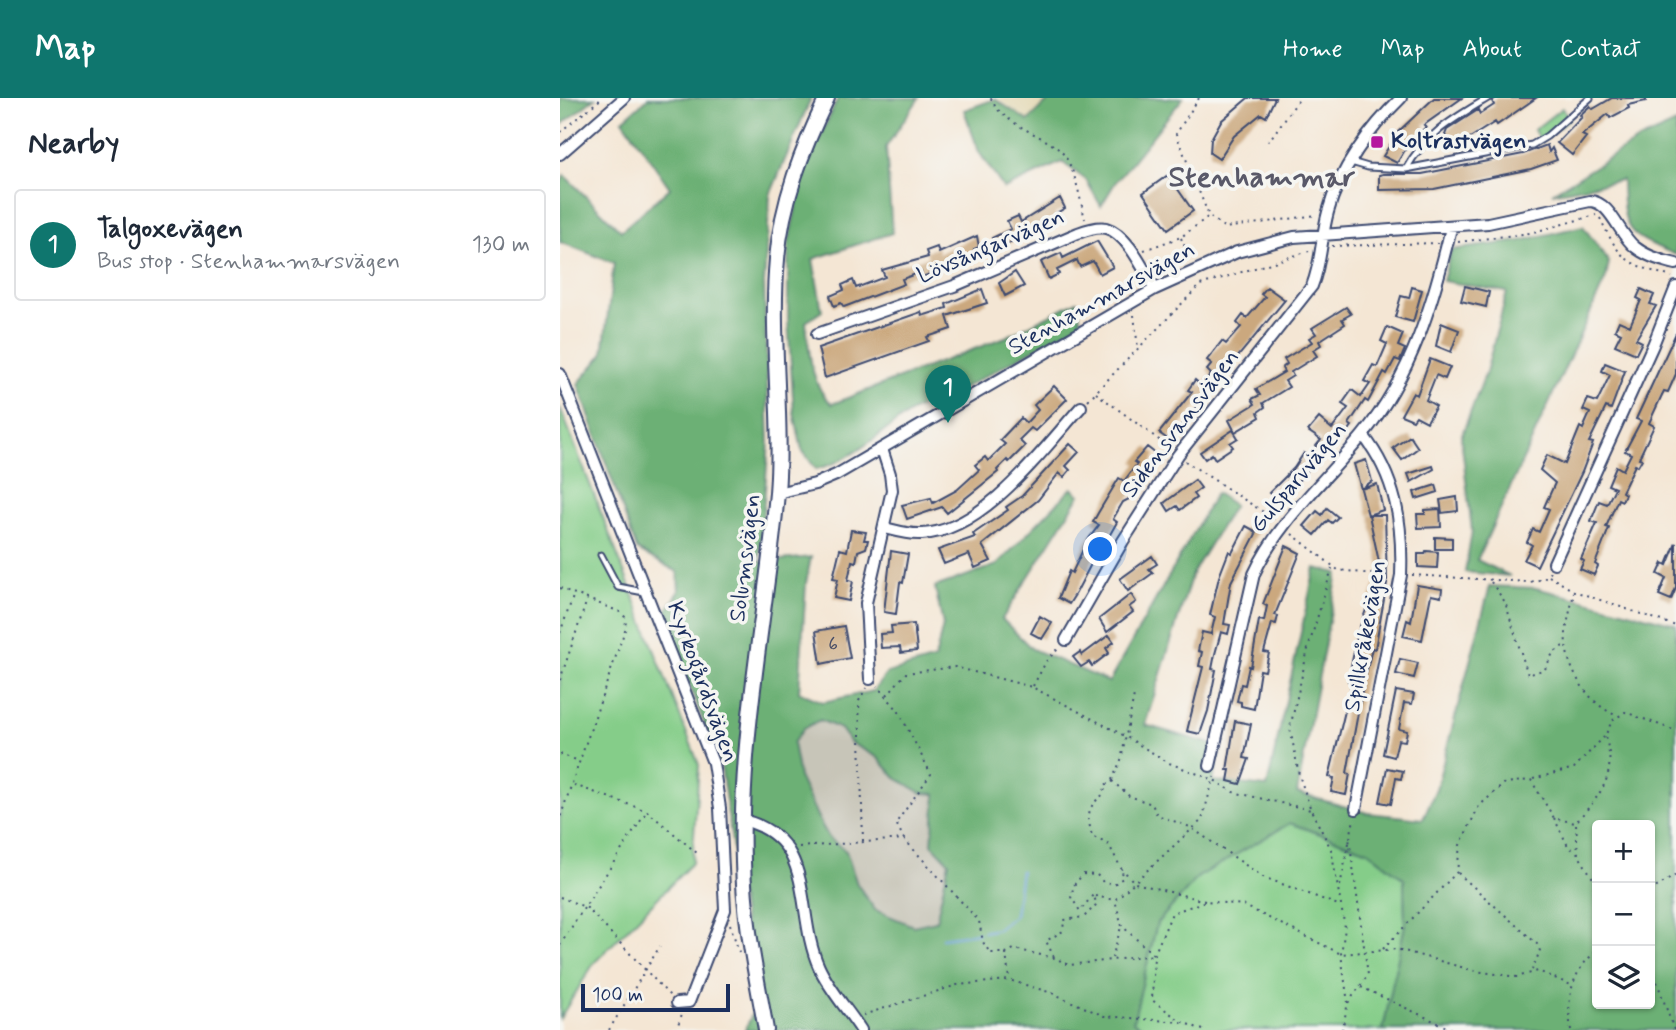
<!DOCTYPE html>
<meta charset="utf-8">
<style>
body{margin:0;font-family:Mynerve,sans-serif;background:#f2f2f3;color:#1f2937}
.controls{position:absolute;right:21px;bottom:21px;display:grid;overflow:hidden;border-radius:7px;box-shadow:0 2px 5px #0004}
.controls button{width:63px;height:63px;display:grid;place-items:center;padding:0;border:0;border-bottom:2px solid #e0e1e3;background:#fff;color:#1f2937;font:35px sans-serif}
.scale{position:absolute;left:21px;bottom:18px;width:149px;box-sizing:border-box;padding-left:7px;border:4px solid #1b2f5e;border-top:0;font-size:19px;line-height:24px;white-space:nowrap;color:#1b2f5e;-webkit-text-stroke:5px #f6f6f2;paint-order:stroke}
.you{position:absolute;left:541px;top:452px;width:24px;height:24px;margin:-18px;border:5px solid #fff;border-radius:50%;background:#1a73e8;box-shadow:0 0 0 10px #1a73e833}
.badge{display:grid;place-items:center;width:46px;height:46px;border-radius:50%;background:#0f766e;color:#fff;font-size:23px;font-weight:700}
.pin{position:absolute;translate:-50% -58px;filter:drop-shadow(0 2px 4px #0008)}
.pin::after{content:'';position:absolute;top:37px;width:24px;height:21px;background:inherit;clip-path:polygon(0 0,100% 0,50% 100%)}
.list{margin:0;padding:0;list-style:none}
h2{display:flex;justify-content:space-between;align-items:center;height:91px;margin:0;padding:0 28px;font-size:30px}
h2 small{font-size:23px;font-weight:400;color:#747a83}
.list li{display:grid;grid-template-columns:46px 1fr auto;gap:21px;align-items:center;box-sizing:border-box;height:112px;margin:0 14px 14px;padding:0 14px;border:2px solid #e0e1e3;border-radius:7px}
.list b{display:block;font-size:26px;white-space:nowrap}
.list p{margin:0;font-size:23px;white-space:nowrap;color:#747a83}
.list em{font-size:23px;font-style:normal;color:#747a83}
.icon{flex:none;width:38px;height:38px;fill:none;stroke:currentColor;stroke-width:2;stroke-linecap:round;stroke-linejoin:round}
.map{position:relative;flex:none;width:1116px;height:932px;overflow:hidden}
header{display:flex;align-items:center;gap:42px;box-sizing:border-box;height:98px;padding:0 35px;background:#0f766e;color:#fff}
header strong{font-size:33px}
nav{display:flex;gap:38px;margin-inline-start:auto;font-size:24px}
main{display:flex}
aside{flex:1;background:#fff}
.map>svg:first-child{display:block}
</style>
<header>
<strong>Map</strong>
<nav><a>Home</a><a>Map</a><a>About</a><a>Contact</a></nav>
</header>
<main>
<aside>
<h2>Nearby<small></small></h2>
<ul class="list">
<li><span class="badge">1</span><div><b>Talgoxevägen</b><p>Bus stop · Stenhammarsvägen</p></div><em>130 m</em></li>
</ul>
</aside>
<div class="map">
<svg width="1116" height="932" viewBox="0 0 1116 932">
<rect width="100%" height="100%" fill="#f6f6f2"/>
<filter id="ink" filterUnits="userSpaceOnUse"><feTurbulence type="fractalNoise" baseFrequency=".0143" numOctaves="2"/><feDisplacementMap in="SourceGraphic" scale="14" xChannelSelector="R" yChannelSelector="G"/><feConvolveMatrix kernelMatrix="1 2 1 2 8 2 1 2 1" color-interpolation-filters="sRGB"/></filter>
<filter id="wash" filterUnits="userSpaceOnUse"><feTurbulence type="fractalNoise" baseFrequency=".00686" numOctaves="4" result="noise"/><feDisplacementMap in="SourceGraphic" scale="28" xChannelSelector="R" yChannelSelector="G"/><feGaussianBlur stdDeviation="1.57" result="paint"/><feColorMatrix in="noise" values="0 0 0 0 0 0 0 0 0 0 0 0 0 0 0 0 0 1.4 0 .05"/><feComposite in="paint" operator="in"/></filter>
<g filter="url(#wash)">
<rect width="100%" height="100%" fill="#f4e6d4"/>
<path fill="#e5dbba" d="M438 0H491L468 23Z"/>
<path fill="#c7c5b8" d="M260 622 281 631 291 645 317 659 336 680 376 696 372 746 389 764 376 823 353 828 315 812 297 786 286 753 269 740 239 679 233 645 244 630Z"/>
<path fill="#85cd89" stroke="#507e74" stroke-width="2" d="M1002 10 1009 21 981 44 974 32Z
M0 309 139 667 132 765 34 865 0 920Z
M730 725 808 753 844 781 845 827 823 932H586L573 924 597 825 638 779Z"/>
<path fill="#6cb075" stroke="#44706a" stroke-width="2" fill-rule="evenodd" d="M0 0H35L0 28Z
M88 0H251L210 97 204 185 209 344 199 464 251 459 246 485 239 594 263 604 313 593 327 575 375 561 383 527 375 489 437 467 512 390 520 397 442 521 472 551 549 584 656 395 674 407 632 476 585 627 661 649 653 683 707 689 755 470 778 475 737 695 808 715 863 721 876 691 930 488 976 490 1116 526V932H823L845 827 844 781 808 753 730 725 638 779 597 825 573 924 586 932H185L196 908 161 669 103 518 119 494 118 474 77 452 18 286 43 256 54 165 0 144V88L4 77 61 133 110 90 63 22ZM260 622 281 631 291 645 317 659 336 680 362 695 376 696 372 746 389 764 376 823 353 828 315 812 297 786 286 753 269 740 259 722 239 679 233 645 244 630ZM1037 727H1090V906H1037Z
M278 0H359L326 49 332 135 253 161 262 213 246 224C249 251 250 288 272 306L448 238 517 203 521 225 382 302C340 308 307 360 256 371L242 352 234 315 228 222V147L243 76Z
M491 0H623L555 85 541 108 526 82 502 64 444 91 419 54 404 12 435 1 468 23Z
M1116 25V157C1067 136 1063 136 1062 82L992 95 1077 43Z
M1023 128 1049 164 1046 180 917 462 950 478 905 474 912 433 901 339 926 274 947 194 883 183 891 152 960 143Z"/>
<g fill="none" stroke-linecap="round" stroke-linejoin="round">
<path stroke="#669fd5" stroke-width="2.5" d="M423 834 438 831 455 817 461 773
M382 840 418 835"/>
</g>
<g id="blocks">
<path fill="#cba87e" d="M688 0H715L706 19 701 16 674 38 659 61 650 55 651 41 661 23Z
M874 0H902L864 27 866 29 850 44 837 65 823 58 838 34Z
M936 0H976L937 27 935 24 894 50 885 37 887 32 918 12 920 16 934 7 932 3Z
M1052 0H1086V3L1068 7 1069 10 1050 20 1048 16 1022 37 1026 39 1012 57 997 45 1022 19 1020 17 1030 8 1033 11Z
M987 47 989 54 992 50 997 62 971 71 874 91 819 92V77L823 76H862L963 56Z
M608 77 633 113 608 131 583 95Z
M500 100 505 110 495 116 497 120 446 147 445 143 436 148 432 140 451 131 447 123 458 118 461 124Z
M417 138 419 149 414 151 416 159 362 179 361 174 342 181 344 186 284 209 281 205 274 208 270 198 284 192 282 187 293 182 296 190 325 179 322 172 368 159 366 153 377 149 379 155Z
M537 143 553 169 540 176 533 163 520 169 517 162 497 172 499 176 489 181 481 164 501 155 503 160Z
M455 174 464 188 445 198 439 185Z
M905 188 929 194 926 209 901 203Z
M707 189 725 202 609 342 599 335 632 294 628 292 635 282 642 288 651 276 647 272 652 266 647 262 662 243 666 246 681 229 677 225 683 217 687 220 705 199 701 196Z
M852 189 862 192 853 224 835 219 841 198 849 200Z
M422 191 427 205 387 218 391 231 367 239 369 243 265 280 258 250 361 214 362 218 387 210 386 206Z
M1081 191 1094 197 1090 206 1096 208 1076 241 1082 244 1076 256 1055 247 1061 235 1055 232 1059 223 1070 228 1081 202 1077 200Z
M786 209 791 216 782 221 785 226 759 243 761 247 753 252 757 258 731 274 733 278 725 283 729 289 703 305 705 309 698 314 700 319 675 334 669 322 695 306 692 301 700 297 696 291 724 274 722 270 727 266 724 261 752 244 749 240 756 236 752 230Z
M881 225 899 232 891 254 876 248Z
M827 229 843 236 838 248 845 251 840 263 835 261 827 276 824 274 808 304 805 302 789 326 792 328 787 335 784 332 768 348 720 404 709 395 734 370 744 355 748 358 761 342 748 333 759 320 772 331 788 310 782 306 792 292 801 299 810 286 804 283 813 267 817 269 827 246 821 243Z
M1116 235V276L1108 294 1104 293 1101 299 1089 325 1094 328 1079 360 1082 361 1078 368 1075 367 1062 394 1065 396 1062 403 1058 401 1046 429 1049 430 1035 466 1038 468 1034 477 1020 471 1024 463 1021 461 1037 425 1031 423 1039 403 1047 406 1055 390 1048 387 1056 368 1063 372 1071 356 1065 353 1081 323 1076 321Z
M870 261 890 269 885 281 876 277 866 302 876 308 867 324 856 318 853 322 841 317 853 295 857 297Z
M1045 265 1065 273 1051 311 1046 309 1029 344 1033 345 1022 374 977 468 964 462 972 447 967 444 973 431 979 434 989 411 984 409 995 385 980 372 987 357 1005 366 1020 329 1023 331 1030 315 1023 312 1028 301 1037 304 1050 277 1042 273Z
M494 288 507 301 475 333 471 330 459 342 465 348 449 364 447 362 437 372 438 374 387 415 382 409 347 421 342 407 371 400 373 405 397 392 419 372 415 367 425 359 428 363 445 346 440 342 461 320 466 325 478 312 474 307Z
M673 332 678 340 670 345 673 349 655 361 652 356 645 361 640 354Z
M850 338 858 350 842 362 833 350Z
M510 346 519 354 506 368 510 372 504 379 499 375 478 402 422 447 431 463 415 470 409 456 384 466 378 452 415 439 413 436 448 412 446 409 462 398Z
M587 349 596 356 593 363 569 401 563 404 553 421 557 424 548 440 545 439 516 495 509 506 498 500 509 473 512 475 527 443 539 427 533 424 538 415 559 380 564 383 577 366 574 364Z
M806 362 812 383 801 391 794 366Z
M873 368 874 371 851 384 848 376Z
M635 382 641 390 633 396 636 400 620 412 617 408 609 413 604 405Z
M817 386 823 412 808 417 801 391Z
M876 387 878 394 856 401 854 394Z
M897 399 898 413 882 415 880 402Z
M767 410 778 419 772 425 768 422 755 437 744 428 757 413 762 417Z
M880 411 881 429 858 430 857 416H865V412Z
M809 417H825L827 482 823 483Z
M686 428 697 434 671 484 664 526 670 527 668 536 661 534 655 556 652 571 656 572 648 613 640 636 627 633 643 569 639 568 642 554 638 553 642 534 651 536 655 519 650 517 659 479 669 453 672 455Z
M291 432 306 434 304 442H308L306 450 298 453 296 464 292 463 288 482 293 483 289 503 274 500 278 481 273 480 280 451 287 453Z
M875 439 892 440V451H875Z
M1116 445V490L1111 502 1099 497 1106 480 1098 476 1103 465 1107 467Z
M726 448 740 455 715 517 718 518 716 526 712 525 704 554 709 555 705 573 700 572 694 611 681 608V604L677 603 681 586 685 587 689 568 691 569 699 522 704 523 707 508 703 506Z
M331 453 348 456 343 485 340 484 336 516 324 514Z
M866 453 878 454 877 470 858 469V456H865Z
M592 458 597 466 589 471 593 475 568 493 560 481Z
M816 484 827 485 815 551 812 550 802 593 787 675 790 676 786 697 771 694 774 680 769 679 792 584 788 583 798 534Z
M857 487 882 491 881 499 871 497 862 542 843 538 847 522 851 524Z
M571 496 576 504 569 509 573 514 547 534 539 521Z
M480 518 492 525 482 541 471 535Z
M354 526 357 553 341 555 340 549 321 550 320 536 332 535 331 528Z
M284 528 290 560 261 566 256 533Z
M549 537 554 544 546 550 549 555 532 568 529 564 521 569 513 559 520 554 522 557Z
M840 561 858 565 854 580 836 576Z
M836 593 854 596 852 606 844 605 839 631 847 633 845 643 838 642 834 659 823 656Z
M675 623 691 626 684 660 689 661 680 686 668 683 670 672H667Z
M827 670 843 673 841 681 836 680 831 706 820 704Z"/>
</g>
</g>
<g filter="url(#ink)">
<use href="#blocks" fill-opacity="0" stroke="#3c4a70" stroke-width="2"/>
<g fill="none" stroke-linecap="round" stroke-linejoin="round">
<g stroke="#3c4a70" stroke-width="9">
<path id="lane" d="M928 0C895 20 865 36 846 71L972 47 987 38 1030 0
M791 64 808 69 846 71
M41 457 58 489 84 494"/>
</g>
<g stroke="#3c4a70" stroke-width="14">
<path id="street" d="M0 56 64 0
M257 236 394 188 518 135C526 132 537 128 546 130 568 136 584 173 595 191
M0 276 153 665 160 710 165 812 129 904 117 905
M217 395 255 386 276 377 595 191 677 154 734 139 928 125 1030 103C1051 104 1059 137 1075 149 1086 158 1102 163 1116 166
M325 430C337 433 350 437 362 436 424 433 483 351 521 309
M994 465 1093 247 1116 189
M506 542 563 443 618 357 752 188C762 163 761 139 768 114 779 72 810 30 841 0
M310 581 306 505 332 392 330 376 322 351
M650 668 694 476C719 422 764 384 802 338 852 277 873 205 891 130
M796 711 841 477C843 425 836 379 803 337
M183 722C258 741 234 814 259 869 269 891 288 912 301 932"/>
</g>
<g stroke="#3c4a70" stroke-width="18">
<path id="secondary" d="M206 932C196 876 184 821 183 764 179 640 206 517 217 395 223 317 210 238 217 161 222 103 242 52 267 0"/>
</g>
<path stroke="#3c4a70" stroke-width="2" stroke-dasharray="2 5" stroke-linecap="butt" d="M431 0C440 27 492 39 504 57 516 73 520 102 525 121
M639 0 616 36 649 118 665 130 756 117
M0 34 42 0
M708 44 740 0
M1040 120C1061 164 1066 165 1112 179
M621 140 629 158
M898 144 970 135 1036 117
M772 148 878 145
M584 152 621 139 649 118
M574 217 578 250
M536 295 610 350
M528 302 640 187 749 153
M625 363 714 421
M732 436 778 472 829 478
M772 470 748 551 730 630 739 677 751 712 771 751 785 830 781 856 788 905
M852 477 969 484 984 481 990 474
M989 478 1014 493 1116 528
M931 484 945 504 968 577 985 571 993 555 1006 546
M0 490 60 514 65 519 66 529 0 720
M1014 493C1012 509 1004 530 1006 547 1009 576 1031 608 1058 618
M0 535 14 496
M0 582 27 502
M473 588 487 562 499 550
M327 597 346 575 395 569 472 589 565 638 609 665 654 682 673 694 751 712
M0 656 19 663
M973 681 1014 670 1044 639
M552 682 561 662 574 598
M14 687 87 713 137 755
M994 720 1008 748 1017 755
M1016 726 1018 756 1037 787
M344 741 419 823 423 844 430 855H446L454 851 495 860 509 867 594 857 562 828 555 802 642 722 654 679
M303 743 299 603 306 590
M239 749 344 741 336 725 371 676 338 612 317 588
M898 775 977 846 980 853 972 872
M780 788 794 721
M1090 793 1116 777
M535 798 554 802
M0 799 27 810 110 898
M645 803 575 785 561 770 549 747 532 738C527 718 526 709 544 696L545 687 552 683 569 698 592 706 597 717 630 729 703 779 781 808
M170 826 179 854
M0 847 87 713
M823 851 897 774 900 747 919 708 945 685 971 682 994 720 1015 725C1041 696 1058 678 1045 638L1052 623 1065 614 1116 633
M446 855 449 881
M494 859 486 843 503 833 504 822 524 819 537 806 533 797 520 813 511 799 514 787 523 776 537 777 543 784 554 786 563 780 562 772
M552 860 561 829
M1090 864 1114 932
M801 889 893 932
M303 917 397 887 449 882 492 895 544 918 621 924
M49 932 100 848
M116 932 122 916
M643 932 622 924 592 902 594 857 612 815 646 803 683 807 781 856 837 851 915 873 957 879 978 873 1011 887
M782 932 788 905 808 877 789 740
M1011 932C1006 901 1011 873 1037 853"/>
<use href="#lane" stroke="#fff" stroke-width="5"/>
<use href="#street" stroke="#fff" stroke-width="10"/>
<use href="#secondary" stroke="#fff" stroke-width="14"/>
</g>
</g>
<rect fill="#b5179e" stroke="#f6f6f2" stroke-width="2.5" x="810" y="37" width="14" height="14" rx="3.5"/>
<g text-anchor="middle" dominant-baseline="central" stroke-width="7" stroke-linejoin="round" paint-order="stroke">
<g font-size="19" fill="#474d66">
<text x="273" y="546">6</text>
</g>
<g font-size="23" font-weight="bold" fill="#1b2f5e" stroke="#f6f6f2" text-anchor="start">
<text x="831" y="44">Koltrastvägen</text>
</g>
<g font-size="23" fill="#1b2f5e" stroke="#f6f6f2">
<text transform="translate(431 149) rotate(-23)">Lövsångarvägen</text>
<text transform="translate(542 201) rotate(-29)">Stenhammarsvägen</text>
<text transform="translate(621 326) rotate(-53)">Sidensvansvägen</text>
<text transform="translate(739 380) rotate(-50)">Gulsparvvägen</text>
<text transform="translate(186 460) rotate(-83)">Solumsvägen</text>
<text transform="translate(806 538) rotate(-80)">Spillkråkevägen</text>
<text transform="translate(142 584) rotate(70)">Kyrkogårdsvägen</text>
</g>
<g font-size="30" font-weight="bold" fill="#595969" stroke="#f6f6f2">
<text x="702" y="79">Stenhammar</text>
</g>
</g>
</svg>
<div class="controls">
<button>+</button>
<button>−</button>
<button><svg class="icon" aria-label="layers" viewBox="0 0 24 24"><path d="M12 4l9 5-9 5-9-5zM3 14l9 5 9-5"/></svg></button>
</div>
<div class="scale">100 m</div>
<div class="you"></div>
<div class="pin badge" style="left:388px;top:325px">1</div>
</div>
</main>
